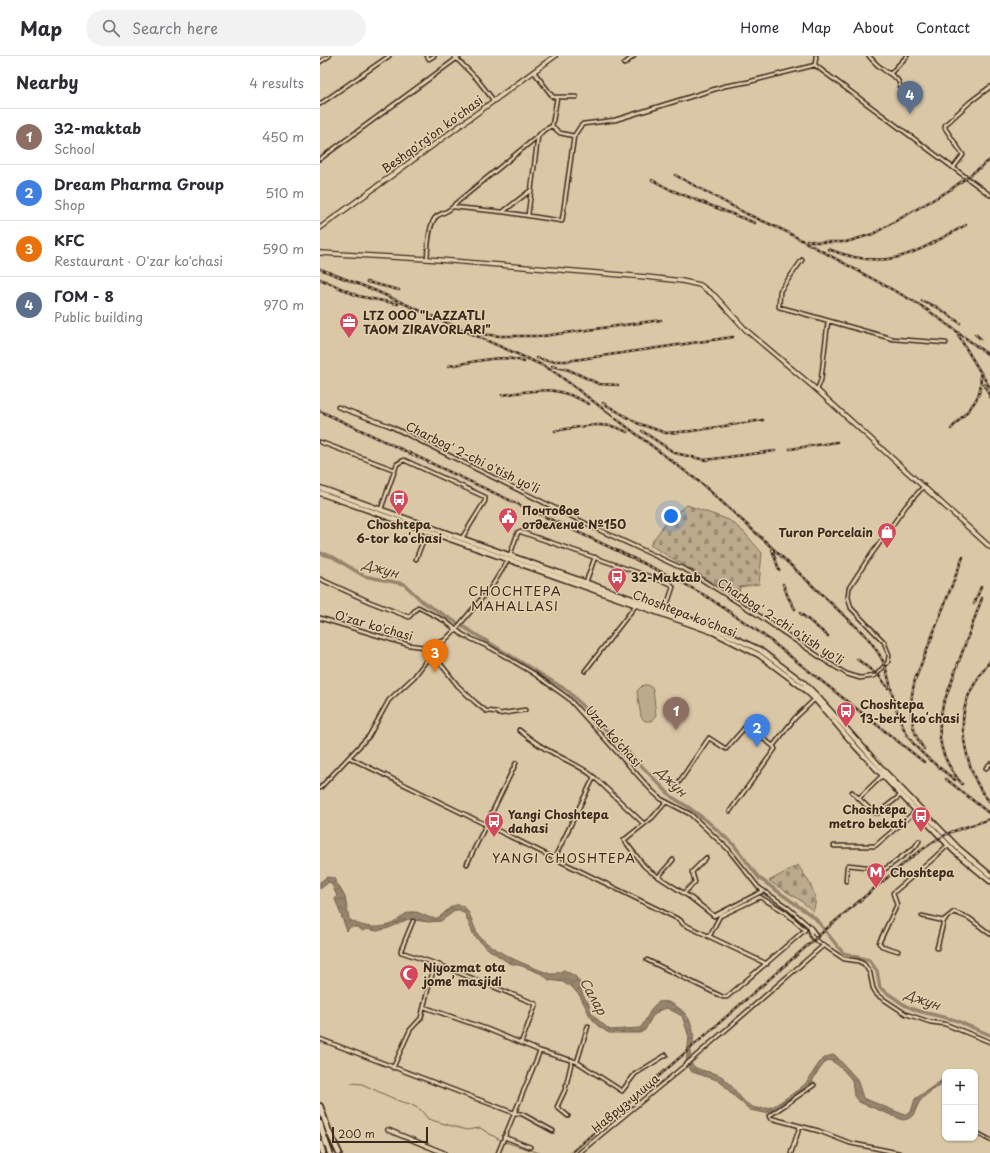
<!DOCTYPE html>
<meta charset="utf-8">
<style>
body{margin:0;font-family:"Playpen Sans",sans-serif;background:#f2f2f3;color:#2b2b33}
.controls{position:absolute;right:12px;bottom:12px;display:grid;overflow:hidden;border-radius:8px;box-shadow:0 1px 3px #0004}
.controls button{width:36px;height:36px;display:grid;place-items:center;padding:0;border:0;border-bottom:1px solid #e1e1e2;background:#fff;color:#2b2b33;font:20px sans-serif}
.scale{position:absolute;left:12px;bottom:10px;width:96px;box-sizing:border-box;padding-left:4px;border:2px solid #3b2a1e;border-top:0;font-size:11px;line-height:14px;white-space:nowrap;color:#3b2a1e;-webkit-text-stroke:3px #e4d1af;paint-order:stroke}
.you{position:absolute;left:351px;top:460px;width:14px;height:14px;margin:-10px;border:3px solid #fff;border-radius:50%;background:#1a73e8;box-shadow:0 0 0 6px #1a73e833}
.badge{display:grid;place-items:center;width:26px;height:26px;border-radius:50%;background:#db2777;color:#fff;font-size:13px;font-weight:700}
.pin{position:absolute;translate:-50% -33px;filter:drop-shadow(0 1px 2px #0008)}
.pin::after{content:'';position:absolute;top:21px;width:14px;height:12px;background:inherit;clip-path:polygon(0 0,100% 0,50% 100%)}
.list{margin:0;padding:0;list-style:none}
h2{display:flex;justify-content:space-between;align-items:center;height:52px;margin:0;padding:0 16px;font-size:17px}
h2 small{font-size:13px;font-weight:400;color:#7c7c81}
.list li{display:grid;grid-template-columns:26px 1fr auto;gap:12px;align-items:center;box-sizing:border-box;height:56px;padding:0 16px;border-top:1px solid #e1e1e2}
.list b{display:block;font-size:15px;white-space:nowrap}
.list p{margin:0;font-size:13px;white-space:nowrap;color:#7c7c81}
.list em{font-size:13px;font-style:normal;color:#7c7c81}
.icon{flex:none;width:22px;height:22px;fill:none;stroke:currentColor;stroke-width:2;stroke-linecap:round;stroke-linejoin:round}
.map{position:relative;flex:none;width:670px;height:1097px;overflow:hidden}
header{display:flex;align-items:center;gap:24px;box-sizing:border-box;height:56px;padding:0 20px;background:#fff;border-bottom:1px solid #e1e1e2}
header strong{font-size:19px}
nav{display:flex;gap:22px;margin-inline-start:auto;font-size:14px}
.search{width:280px;height:36px;background:#f2f2f3;display:flex;align-items:center;gap:10px;box-sizing:border-box;padding:0 14px;border-radius:22px;color:#7c7c81;font-size:15px}
main{display:flex}
aside{flex:1;background:#fff}
.map>svg:first-child{display:block}
</style>
<header>
<strong>Map</strong>
<div class="search"><svg class="icon" aria-label="search" viewBox="0 0 24 24"><circle cx="10" cy="10" r="6"/><path d="M15 15l6 6"/></svg>Search here</div>
<nav><a>Home</a><a>Map</a><a>About</a><a>Contact</a></nav>
</header>
<main>
<aside>
<h2>Nearby<small>4 results</small></h2>
<ul class="list">
<li><span class="badge" style="background:#8d6e63">1</span><div><b>32-maktab</b><p>School</p></div><em>450 m</em></li>
<li><span class="badge" style="background:#3f7fe0">2</span><div><b>Dream Pharma Group</b><p>Shop</p></div><em>510 m</em></li>
<li><span class="badge" style="background:#e8710a">3</span><div><b>KFC</b><p>Restaurant · O'zar ko'chasi</p></div><em>590 m</em></li>
<li><span class="badge" style="background:#5c6f8a">4</span><div><b>ГОМ - 8</b><p>Public building</p></div><em>970 m</em></li>
</ul>
</aside>
<div class="map">
<svg width="670" height="1097" viewBox="0 0 670 1097">
<defs>
<pattern id="cemetery-stones" width="16" height="16" patternUnits="userSpaceOnUse"><rect width="16" height="16" fill="#bcaa8d"/><path d="M2 7V4a2 2 0 0 1 4 0v3zM10 15v-3a2 2 0 0 1 4 0v3z" fill="#9a8b73"/></pattern>
<pattern id="water-waves" width="16" height="10" patternUnits="userSpaceOnUse"><rect width="16" height="10" fill="#96846d"/><path d="M0 5q4-4 8 0t8 0" fill="none" stroke="#7c6c59"/></pattern>
</defs>
<rect width="100%" height="100%" fill="#dac7a6"/>
<filter id="ink" filterUnits="userSpaceOnUse"><feTurbulence type="fractalNoise" baseFrequency=".025" numOctaves="2"/><feDisplacementMap in="SourceGraphic" scale="8" xChannelSelector="R" yChannelSelector="G"/><feConvolveMatrix kernelMatrix="1 2 1 2 8 2 1 2 1" color-interpolation-filters="sRGB"/></filter>
<g filter="url(#ink)">
<path fill="url(#cemetery-stones)" stroke="#7c6a56" d="M367 449 409 464 424 476 442 497 439 528 420 531 419 538 417 541 330 489 348 463Z
M478 809C486 822 501 839 493 855L480 844 449 825Z"/>
<path fill="#bcaa8d" stroke="#7c6a56" d="M323 629H328L333 633 336 659 331 665H325L321 661 317 635Z"/>
<path fill="url(#water-waves)" stroke="#72604d" d="M7 821 14 822 25 841 29 863C43 873 64 874 78 864 83 860 87 855 94 856 102 856 109 864 117 862 125 859 130 847 140 849 151 851 153 874 160 881 178 899 207 909 230 918H235L244 914 255 920 259 925 262 937 264 941 268 946 271 956 277 963 290 974 320 972C331 960 332 935 356 950 369 958 375 971 373 986 372 992 368 1000 371 1007 376 1016 393 1015 401 1020 413 1027 421 1049 436 1052 442 1053 449 1052 454 1050 459 1047 483 1031 486 1027 495 1016 499 999 515 999L537 1023 543 1042 585 1059C593 1056 592 1050 595 1043L625 1022V1028C617 1031 607 1037 601 1044 594 1052 597 1062 583 1064L539 1046 534 1040 532 1024C526 1017 517 1006 508 1004L503 1009 496 1018 490 1030 457 1053 445 1057 430 1054 412 1038 400 1025 372 1016 366 1007 369 981 362 960 347 952 340 954 332 961 325 974 320 977H289L278 970 270 960 260 940 250 929H247L243 926 229 924 222 918 202 910 189 907 168 893 154 880 145 858 140 854H136L121 865 108 866 88 863 69 872 57 875 46 873 43 875 37 871H30L27 875 15 843 17 840 11 827 9 826 0 833V826Z"/>
<g fill="none" stroke-linecap="round" stroke-linejoin="round">
<path stroke="#72604d" stroke-width="1" d="M31 1027 42 1028 79 1045 90 1048 101 1054 108 1063 146 1074 160 1072 180 1084
M185 1086 220 1097"/>
<path stroke="#96846d" stroke-width="3.5" d="M0 497 13 501 44 520 84 528 103 546 248 635 352 741 368 751 387 765 414 789 439 822 495 862 523 897 549 904 557 915 560 932 586 950 598 955 635 964 670 979"/>
<g stroke="#3b2a1e" stroke-width="5.5">
<path id="street" d="M107 0 109 3 114 0
M134 0 157 23 174 45
M496 0 495 9 504 16 670 139
M549 0C553 5 558 10 564 14 570 19 579 21 580 30
M0 6 9 0
M304 8 314 0
M214 16 233 41H256
M570 18 587 0
M0 48 69 0
M232 70 237 42
M232 70 240 77 254 80
M0 103 140 0
M634 111 643 99 625 72V69L650 46 670 31
M133 151 183 156 242 165 254 80 260 71 263 68 295 64 405 30 428 26 495 9
M184 155 211 134
M208 159 218 80
M107 203C108 192 108 167 117 160 124 156 131 155 135 148L218 80 224 74 232 70
M482 204 460 235 459 251 474 255 573 283 626 287
M497 334 501 324 508 265
M18 351 70 370 275 472 368 515 438 559 507 606 527 618 540 622 554 620 557 618 568 606 569 599 564 586 531 552 528 541 529 532 546 506 586 450 604 430
M0 386 75 414
M61 453 77 408 84 404 165 441V445L142 482
M190 499 198 476H201L351 528 353 531 345 555
M96 503 107 475
M0 523 50 546 89 561 98 551 125 565 143 579 171 592 213 617 248 642 332 735 341 743 370 758 408 793 438 831 467 851 490 871 496 879
M266 526 275 501
M0 562 89 589 104 591 122 585
M104 591 112 597 136 573 172 530 188 504
M265 615 316 549
M199 674C210 683 221 691 233 697 247 705 261 710 274 721
M30 702 360 864 363 868 447 908
M666 712 670 708
M0 732 49 680 69 644 94 621 112 597 138 630 156 647 166 655 177 656 179 658 205 654
M355 732 389 682 406 693 426 670 453 690
M532 736 554 757H558L581 739
M539 742 562 720
M346 746 333 761 304 784 324 810 331 816 371 842 394 860 443 835
M410 755 455 693 453 690 475 662 495 643
M514 790H555L596 755
M234 803 274 721 324 768
M147 808 196 707
M339 820 353 804
M526 825 527 811 528 809 565 813 595 791 599 785
M364 837 375 826 372 816 386 802
M602 860 624 865
M93 865 81 894V896L117 908 216 948 201 987
M490 872 491 879 494 883 524 903 538 905 544 908 550 917 553 932 557 939 586 958 610 966 625 968 670 986
M617 892 624 864 634 856 649 862 670 878
M578 895 562 890 559 887 577 849 573 837 613 803 628 789
M327 904 403 941H407L485 874 465 856 440 841 400 860 389 881
M104 951 167 973 220 995 257 1006 302 1035 315 1018 346 999
M0 983 194 1057 202 1058 233 1075
M257 1006 268 970
M73 1012 90 974 101 962 110 925 114 913 117 908
M494 1029 449 1060 450 1062 499 1075 530 1087 579 1097
M248 1060 237 1051 245 1034 252 1004
M655 1076 670 1084
M184 1081 210 1091
M178 1097 220 995
M259 1097 363 1011 504 889
M471 1097 480 1070"/>
</g>
<g stroke="#3b2a1e" stroke-width="6">
<path id="secondary" d="M0 172 235 0
M0 197 107 203 326 221 362 225 380 229 395 240 426 274 497 334 670 491
M68 1074 124 1097"/>
</g>
<g stroke="#3b2a1e" stroke-width="7">
<path id="primary" d="M0 432 394 572 440 594 484 627 497 640 565 716 638 792 670 819
M0 437 393 576 439 599 482 631 495 643 536 691 634 795 670 825"/>
</g>
<g stroke="#3b2a1e" stroke-width="8">
<path id="highway" d="M0 1050 9 1076 19 1097
M0 1067 2 1075 10 1097
M0 1087 3 1097"/>
</g>
<use href="#street" stroke="#e4d1af" stroke-width="2.5"/>
<use href="#secondary" stroke="#e4d1af" stroke-width="3.5"/>
<use href="#primary" stroke="#e4d1af" stroke-width="4"/>
<use href="#highway" stroke="#e4d1af" stroke-width="4.5"/>
<g stroke="#3b2a1e" stroke-width="2.5">
<path id="rail" d="M355 119 427 158 465 175 595 246 609 255 670 300
M332 124 351 134 435 167
M487 184 497 186H526L553 178 630 134 670 104
M508 193C569 217 594 197 646 169
M0 213 56 235 224 310 236 317 382 428 446 486 547 581C554 590 561 599 565 610 572 631 574 655 585 675 596 696 617 709 635 724
M0 223 38 240 78 248
M47 226 79 234
M602 245 617 251 640 267
M161 278 180 280H223L341 264
M655 278 661 283
M638 279 670 332
M217 302 228 305H247L413 281
M128 310C151 307 182 297 204 306
M232 310 249 314 279 328 298 329
M664 328 670 341
M182 339C220 334 234 328 269 348
M283 347 317 367 346 377 372 375 443 364
M0 355 300 496 354 522 386 540 442 578 604 706
M631 373C645 357 665 343 660 319
M235 375C259 371 286 363 307 376
M322 375 355 397 385 404 455 395
M470 393 517 386
M452 493 459 514
M463 528 468 541 475 553
M654 548 661 531
M480 557 508 580
M537 603 560 621 568 632
M670 605C661 618 650 632 646 647 637 675 650 725 670 746
M604 693C589 673 589 647 595 624L643 501
M626 723 670 758
M642 728C621 703 615 681 623 649L662 542
M251 1097 512 868 593 800 616 784 631 776 670 763"/>
</g>
<use href="#rail" stroke="#e4d1af" stroke-width="1" stroke-dasharray="3" stroke-linecap="butt"/>
</g>
</g>
<defs>
<g id="office-pin" transform="scale(1)"><path d="M0 17L-7.5 6A9.5 9.5 0 1 1 7.5 6Z" fill="#d1495b" stroke="#e4d1af"/><path d="M-6-3h4V-5.5h4V-3h4V5H-6ZM-1-4.5V-3h2v-1.5ZM-6 0V1H6V0Z" fill="#fff"/></g>
<g id="bus-pin" transform="scale(1)"><path d="M0 17L-7.5 6A9.5 9.5 0 1 1 7.5 6Z" fill="#d1495b" stroke="#e4d1af"/><path d="M-5-6H5V4H4V6H2V4H-2V6H-4V4H-5ZM-3.5-4V0h7V-4ZM-3.5 1.2v1.5H-2V1.2ZM2 1.2v1.5H3.5V1.2Z" fill="#fff"/></g>
<g id="civic-pin" transform="scale(1)"><path d="M0 17L-7.5 6A9.5 9.5 0 1 1 7.5 6Z" fill="#d1495b" stroke="#e4d1af"/><path d="M-.6-6.5H3V-4.5H.6V-3L4-1V1h2V6H-6V1h2V-1L-.6-3ZM-1.2 2.5V6h2.4V2.5Z" fill="#fff"/></g>
<g id="shop-pin" transform="scale(1)"><path d="M0 17L-7.5 6A9.5 9.5 0 1 1 7.5 6Z" fill="#d1495b" stroke="#e4d1af"/><path d="M-5-2.5h2.3a2.7 3.5 0 0 1 5.4 0H5L5.5 6h-11ZM-1.5-2.5h3a1.5 2.3 0 0 0-3 0Z" fill="#fff"/></g>
<g id="metro-pin" transform="scale(1)"><path d="M0 17L-7.5 6A9.5 9.5 0 1 1 7.5 6Z" fill="#d1495b" stroke="#e4d1af"/><path d="M-5.5 5V-5H-3L0 0L3-5H5.5V5H3V-.5L0 4L-3-.5V5Z" fill="#fff"/></g>
<g id="mosque-pin" transform="scale(1)"><path d="M0 17L-7.5 6A9.5 9.5 0 1 1 7.5 6Z" fill="#d1495b" stroke="#e4d1af"/><path d="M3.5-4.9A6 6 0 1 0 3.5 4.9A5 5 0 1 1 3.5-4.9Z" fill="#fff"/></g>
</defs>
<g fill-rule="evenodd">
<use href="#office-pin" x="29" y="266"/>
<use href="#bus-pin" x="79" y="443"/>
<use href="#civic-pin" x="188" y="461"/>
<use href="#shop-pin" x="567" y="476"/>
<use href="#bus-pin" x="297" y="521"/>
<use href="#bus-pin" x="526" y="655"/>
<use href="#bus-pin" x="601" y="760"/>
<use href="#bus-pin" x="174" y="765"/>
<use href="#metro-pin" x="556" y="816"/>
<use href="#mosque-pin" x="89" y="918"/>
</g>
<g text-anchor="middle" dominant-baseline="central" stroke-width="3" stroke-linejoin="round" paint-order="stroke">
<g font-size="12" fill="#3b2a1e" stroke="#e4d1af">
<text transform="translate(112 78) rotate(-36)">Beshqo'rg'on ko'chasi</text>
<text transform="translate(153 401) rotate(26)">Charbog' 2-chi o'tish yo'li</text>
<text transform="translate(365 557) rotate(21)">Choshtepa ko'chasi</text>
<text transform="translate(461 565) rotate(33)">Charbog' 2-chi o'tish yo'li</text>
<text transform="translate(54 569) rotate(16)">O'zar ko'chasi</text>
<text transform="translate(294 680) rotate(48)">Uzar ko'chasi</text>
<text transform="translate(305 1047) rotate(-40)">Навруз улица</text>
</g>
<g font-size="12" font-weight="bold" fill="#3b2a1e" stroke="#e4d1af" text-anchor="start">
<text x="43" y="259">LTZ OOO "LAZZATLI<tspan x="43" dy="14">TAOM ZIRAVORLARI"</tspan></text>
<text x="202" y="454">Почтовое<tspan x="202" dy="14">отделение №150</tspan></text>
<text x="79" y="468" text-anchor="middle">Choshtepa<tspan x="79" dy="14">6-tor koʻchasi</tspan></text>
<text x="553" y="476" text-anchor="end">Turon Porcelain</text>
<text x="311" y="521">32-Maktab</text>
<text x="540" y="648">Choshtepa<tspan x="540" dy="14">13-berk koʻchasi</tspan></text>
<text x="587" y="753" text-anchor="end">Choshtepa<tspan x="587" dy="14">metro bekati</tspan></text>
<text x="188" y="758">Yangi Choshtepa<tspan x="188" dy="14">dahasi</tspan></text>
<text x="570" y="816">Choshtepa</text>
<text x="103" y="911">Niyozmat ota<tspan x="103" dy="14">jome’ masjidi</tspan></text>
</g>
<g font-size="13" font-style="italic" fill="#524032" stroke="#e4d1af">
<text transform="translate(61 512) rotate(16)">Джун</text>
<text transform="translate(352 725) rotate(44)">Джун</text>
<text transform="translate(274 940) rotate(61)">Салар</text>
<text transform="translate(603 943) rotate(20)">Джун</text>
</g>
<g font-size="13" letter-spacing="1" fill="#3b2a1e" stroke="#e4d1af">
<text x="195" y="534">CHOCHTEPA<tspan x="195" dy="15">MAHALLASI</tspan></text>
<text x="244" y="801">YANGI CHOSHTEPA</text>
</g>
</g>
</svg>
<div class="controls">
<button>+</button>
<button>−</button>
</div>
<div class="scale">200 m</div>
<div class="you"></div>
<div class="pin badge" style="left:356px;top:674px;background:#8d6e63">1</div>
<div class="pin badge" style="left:437px;top:691px;background:#3f7fe0">2</div>
<div class="pin badge" style="left:115px;top:616px;background:#e8710a">3</div>
<div class="pin badge" style="left:590px;top:58px;background:#5c6f8a">4</div>
</div>
</main>
